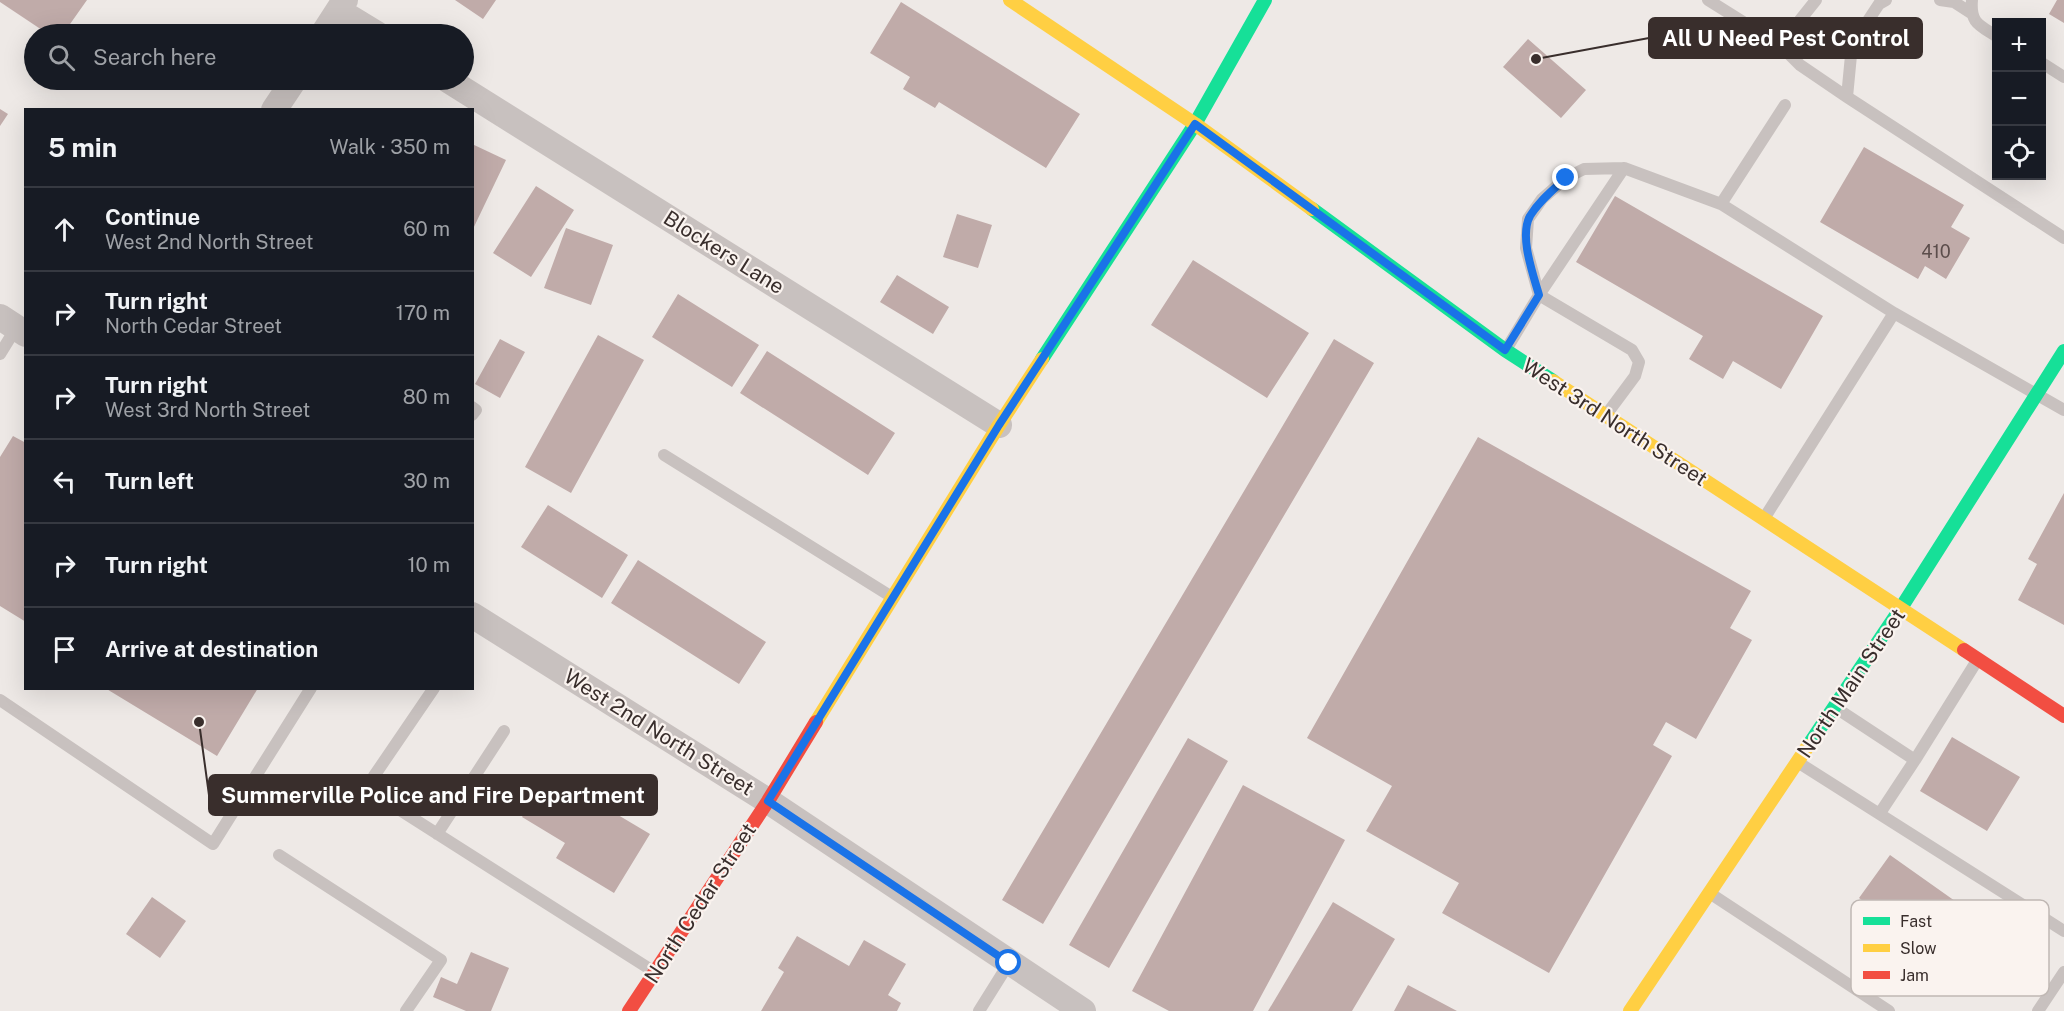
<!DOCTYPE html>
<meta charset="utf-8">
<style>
body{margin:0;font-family:"Public Sans",sans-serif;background:#20242c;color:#f1f3f6}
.controls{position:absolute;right:18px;top:18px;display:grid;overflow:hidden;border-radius:0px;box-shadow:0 6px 24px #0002}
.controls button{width:54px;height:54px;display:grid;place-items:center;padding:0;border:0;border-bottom:2px solid #363941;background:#171b24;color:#f1f3f6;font:30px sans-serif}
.stop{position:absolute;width:18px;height:18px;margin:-14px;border:4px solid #1a73e8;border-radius:50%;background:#fff}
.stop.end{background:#1a73e8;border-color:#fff;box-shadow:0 2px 6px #0008}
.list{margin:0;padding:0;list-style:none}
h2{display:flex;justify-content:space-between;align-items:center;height:78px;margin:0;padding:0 24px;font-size:26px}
h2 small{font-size:20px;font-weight:400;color:#9ea1a6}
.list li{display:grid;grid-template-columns:39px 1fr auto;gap:18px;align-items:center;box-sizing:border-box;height:84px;padding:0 24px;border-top:2px solid #363941}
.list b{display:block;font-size:22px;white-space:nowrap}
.list p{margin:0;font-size:20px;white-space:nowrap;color:#9ea1a6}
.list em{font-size:20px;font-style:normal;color:#9ea1a6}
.icon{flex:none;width:33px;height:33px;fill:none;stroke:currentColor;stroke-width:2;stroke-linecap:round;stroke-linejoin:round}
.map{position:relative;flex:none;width:2064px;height:1011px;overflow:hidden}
.search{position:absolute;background:#171b24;box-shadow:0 6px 24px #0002;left:24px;top:24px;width:450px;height:66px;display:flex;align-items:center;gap:15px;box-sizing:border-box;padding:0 21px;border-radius:33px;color:#9ea1a6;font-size:22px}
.panel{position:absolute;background:#171b24;box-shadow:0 6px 24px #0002;left:24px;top:108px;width:450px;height:582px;border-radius:0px}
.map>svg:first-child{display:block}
</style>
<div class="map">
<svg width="2064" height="1011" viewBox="0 0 2064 1011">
<rect width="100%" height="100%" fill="#eee9e6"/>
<path fill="#c0aba9" d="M0 0H87L63 34H48L0 2Z
M455 0H496L483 19Z
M2057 0H2064V23L2049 14Z
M901 2 1080 114 1046 168 939 102 935 108 903 89 910 77 870 53Z
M1528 39 1586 90 1561 118 1503 67Z
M0 109 8 114 0 126Z
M472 144 506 160 472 231Z
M1864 147 1964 205 1951 227 1970 238 1946 279 1925 266 1918 279 1820 222Z
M536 186 574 210 531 277 493 253Z
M1615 196 1823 316 1781 389 1733 361 1723 379 1689 359 1703 336 1576 262Z
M957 214 992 225 978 268 943 257Z
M566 228 613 245 591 305 544 288Z
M1193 260 1309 333 1267 398 1151 325Z
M897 275 949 307 933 334 880 302Z
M678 294 759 345 732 387 652 337Z
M598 335 644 360 571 493 525 467Z
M500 339 525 352 500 398 475 384Z
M1334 339 1374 363 1043 924 1002 900Z
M767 351 895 433 868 475 740 393Z
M13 436 26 443V622L0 606V457Z
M1478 437 1751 591 1730 628 1752 640 1696 739 1666 722 1653 745 1672 756 1549 973 1442 913 1459 883 1366 831 1392 786 1307 738Z
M2064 493V625L2018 600 2037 564 2028 559Z
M548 505 628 555 602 598 521 547Z
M638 560 766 642 739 684 611 603Z
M105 688H258L217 756Z
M1952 737 2020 777 1987 831 1920 791Z
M1188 738 1228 761 1109 968 1069 945Z
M549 774 650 834 614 893 556 858 565 843 522 817Z
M1243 785 1345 840 1253 1011H1169L1132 991Z
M1890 855 1979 918 1948 962 1859 898Z
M152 897 186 921 160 958 126 934Z
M1333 902 1395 939 1352 1011H1268Z
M797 936 849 966 864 940 906 964 888 995 901 1003 897 1011H761L784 972 778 968Z
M471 952 509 968 491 1011H466L433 997 441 977 457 984Z
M1408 985 1457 1011H1394Z"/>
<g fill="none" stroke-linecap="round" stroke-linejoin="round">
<path stroke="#c8c1bf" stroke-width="12" d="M1708 0 1780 45 1800 65 1847 97 2064 238
M1940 0 1954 2 1971 13
M1972 0C1970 23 1979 25 1996 36
M1780 45 1816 0
M2042 63 2064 77
M1847 97 1852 45 1879 4 1886 0
M1721 204 1785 105
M1539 295 1526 248 1528 219 1542 199 1566 178 1584 169 1624 168 1721 204 1894 313 2064 410
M1539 295 1624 168
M1507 348 1539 295 1632 350 1639 362 1635 376 1606 415
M0 354 16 328
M472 407 476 410 472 415
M664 455 892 597
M1765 517 1894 313
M434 688 374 776 381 798 653 971
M0 700 213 844 311 688
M1836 708 1915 760 1978 659
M1799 763 2064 931
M1880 813 1915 760
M437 834 504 731
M279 855 441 960 406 1011
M1711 894 1889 1011
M979 1011 1009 963
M2038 1011 2064 972"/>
<path stroke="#c8c1bf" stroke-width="26" d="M339 11 377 34
M323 34 345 0
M448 80 999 425
M274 110 294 80
M0 317 26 334
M472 615 768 801 1083 1011"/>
<path stroke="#16e098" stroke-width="14" d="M1312 209 1505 350 1553 381
M1042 359 1195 124 1265 0
M1808 746 1901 608 2064 351"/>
<path stroke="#ffcf43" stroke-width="14" d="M1010 0 1195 124 1312 209
M1553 381 1964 650
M816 722 999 425 1042 359
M1630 1011 1808 746"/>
<path stroke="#f24e42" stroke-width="14" d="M1964 650 2064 716
M629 1011 768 801 816 722"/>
</g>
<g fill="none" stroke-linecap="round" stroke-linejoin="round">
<path stroke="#1a73e8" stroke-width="8" d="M1009 963 768 801 999 425 1195 124 1505 350 1539 295C1533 274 1519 236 1530 216 1539 201 1553 190 1566 178"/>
</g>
<g text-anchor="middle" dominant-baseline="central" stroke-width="4.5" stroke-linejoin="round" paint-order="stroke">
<g font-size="18" fill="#5b4d4b">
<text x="1936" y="251">410</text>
</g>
<g font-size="21" fill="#392e2c" stroke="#faf3ef">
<text transform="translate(724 252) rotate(32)">Blockers Lane</text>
<text transform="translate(1615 422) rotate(33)">West 3rd North Street</text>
<text transform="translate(1851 683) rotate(-56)">North Main Street</text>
<text transform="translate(659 732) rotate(32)">West 2nd North Street</text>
<text transform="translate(700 903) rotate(-57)">North Cedar Street</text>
</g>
</g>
<rect x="1851" y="900" width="198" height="96" rx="9" fill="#faf3ef" stroke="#c0b8b4" stroke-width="1.5"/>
<rect x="1863" y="917" width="27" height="8" fill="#16e098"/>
<rect x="1863" y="944" width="27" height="8" fill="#ffcf43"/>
<rect x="1863" y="971" width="27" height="8" fill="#f24e42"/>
<g font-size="16" fill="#392e2c">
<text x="1900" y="927">Fast</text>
<text x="1900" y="954">Slow</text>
<text x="1900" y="981">Jam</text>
</g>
<path fill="none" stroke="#392e2c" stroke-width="2" d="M1536 59L1649 38M199 722L209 795"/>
<g fill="#392e2c" stroke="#faf3ef" stroke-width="2">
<circle cx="1536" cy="59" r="6"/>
<circle cx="199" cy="722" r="6"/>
</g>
<g fill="#392e2c" stroke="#392e2c" stroke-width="2">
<rect x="1649" y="18" width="273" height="40" rx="6"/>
<rect x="209" y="775" width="448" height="40" rx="6"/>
</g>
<g font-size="22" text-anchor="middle" font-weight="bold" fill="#fff">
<text x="1786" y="46">All U Need Pest Control</text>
<text x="433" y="803">Summerville Police and Fire Department</text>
</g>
</svg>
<div class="controls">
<button>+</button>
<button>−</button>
<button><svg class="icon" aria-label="locate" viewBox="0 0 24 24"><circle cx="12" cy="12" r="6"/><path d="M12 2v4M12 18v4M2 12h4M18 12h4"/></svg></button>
</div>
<div class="stop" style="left:1009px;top:963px"></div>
<div class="stop end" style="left:1566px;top:178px"></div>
<div class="search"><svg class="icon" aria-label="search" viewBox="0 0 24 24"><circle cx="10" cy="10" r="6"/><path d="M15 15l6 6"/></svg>Search here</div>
<section class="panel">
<h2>5 min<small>Walk · 350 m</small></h2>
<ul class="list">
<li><svg class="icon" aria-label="ahead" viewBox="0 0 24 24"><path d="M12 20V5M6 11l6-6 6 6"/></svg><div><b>Continue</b><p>West 2nd North Street</p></div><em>60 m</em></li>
<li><svg class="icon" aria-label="right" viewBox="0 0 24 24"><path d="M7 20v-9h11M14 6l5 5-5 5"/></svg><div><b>Turn right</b><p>North Cedar Street</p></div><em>170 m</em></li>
<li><svg class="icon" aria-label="right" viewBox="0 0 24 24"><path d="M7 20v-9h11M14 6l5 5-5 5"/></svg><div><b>Turn right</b><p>West 3rd North Street</p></div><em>80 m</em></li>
<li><svg class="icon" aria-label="left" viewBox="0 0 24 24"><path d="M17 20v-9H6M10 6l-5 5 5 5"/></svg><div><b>Turn left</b></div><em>30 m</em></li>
<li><svg class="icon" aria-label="right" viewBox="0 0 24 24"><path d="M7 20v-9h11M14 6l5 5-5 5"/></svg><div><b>Turn right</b></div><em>10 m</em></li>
<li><svg class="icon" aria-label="arrive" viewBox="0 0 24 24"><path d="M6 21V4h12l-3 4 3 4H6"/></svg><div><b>Arrive at destination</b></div></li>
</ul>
</section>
</div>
